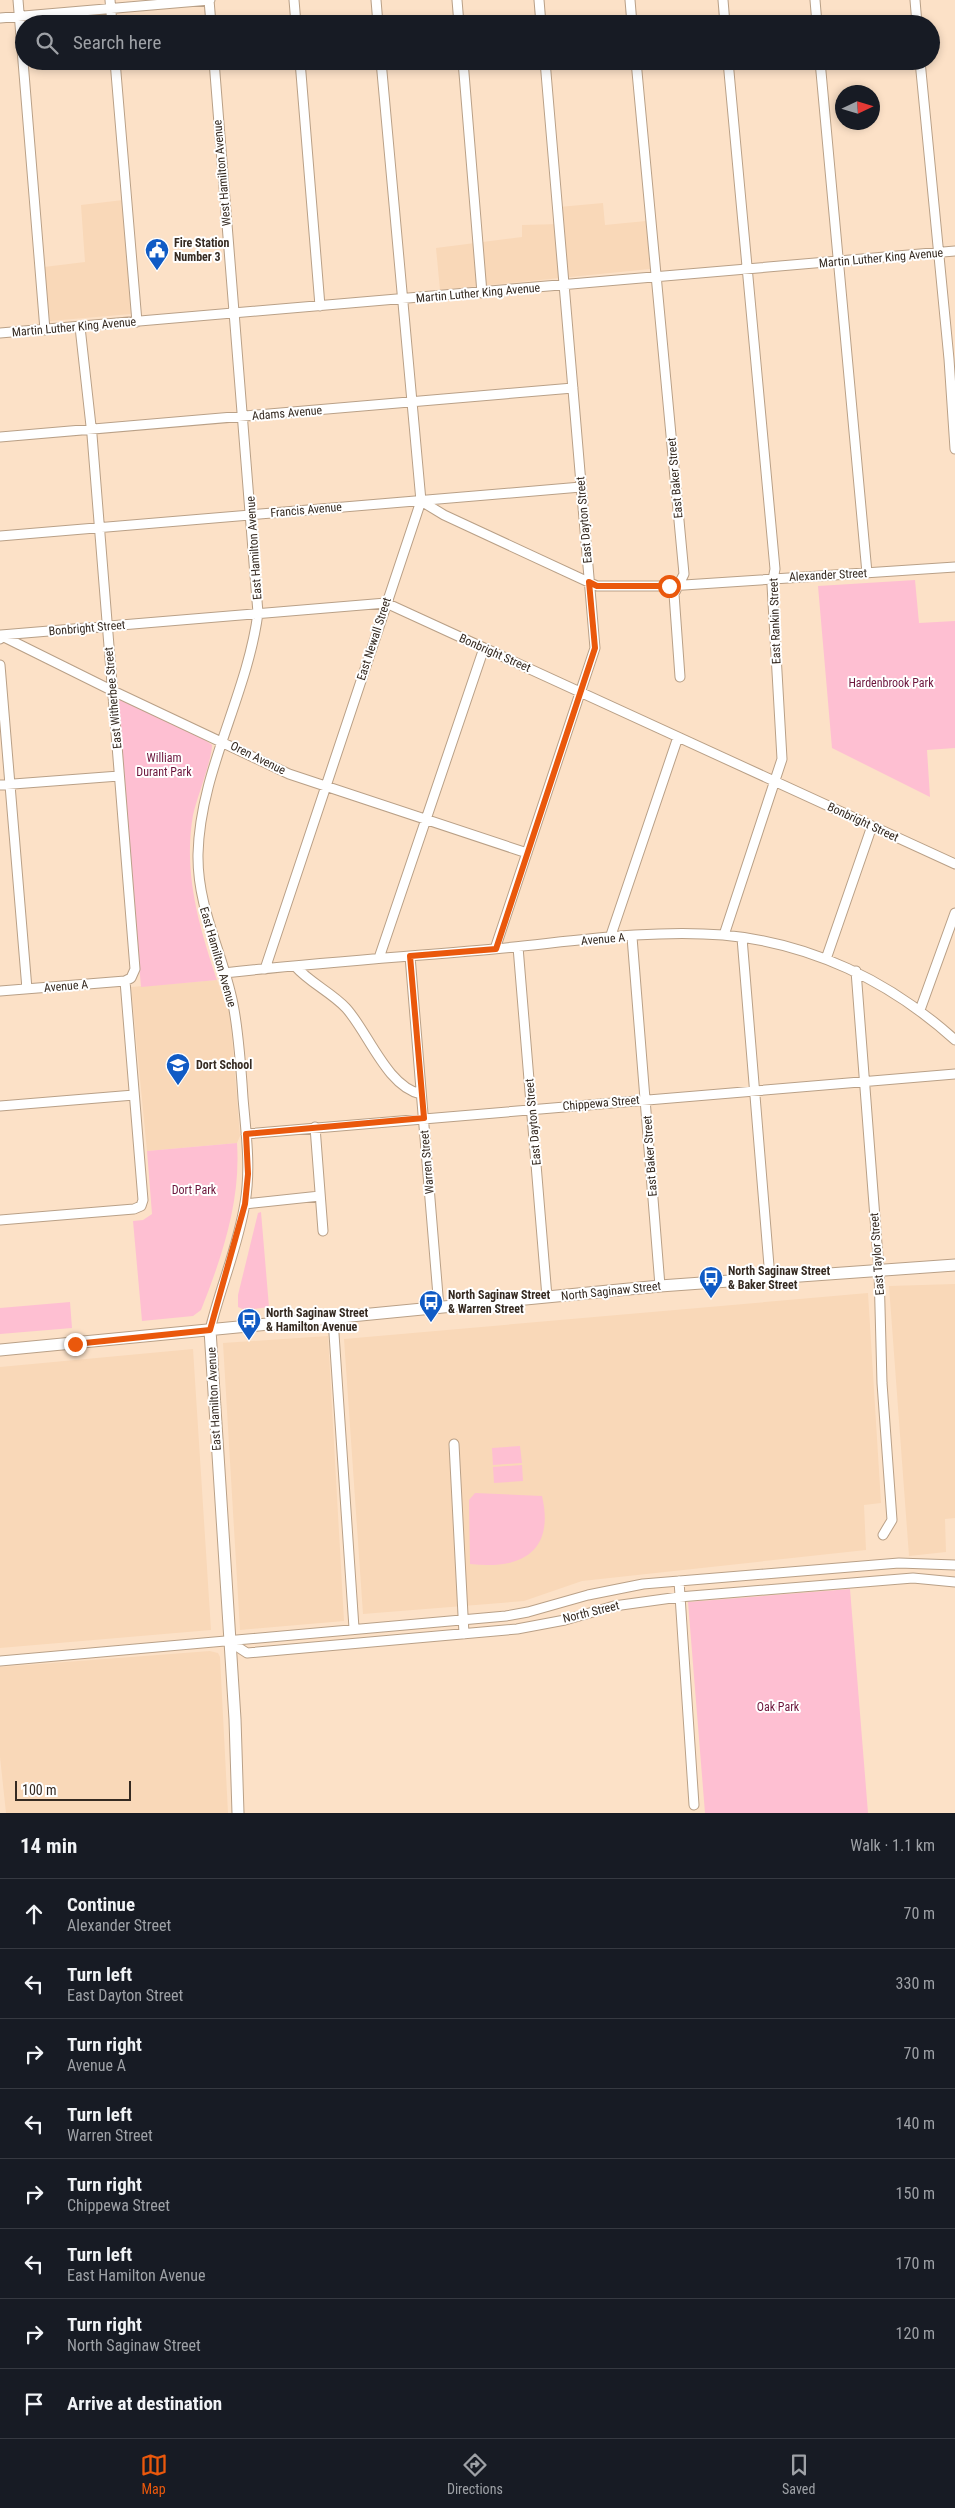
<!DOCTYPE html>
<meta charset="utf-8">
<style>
body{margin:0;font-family:"Roboto Condensed",sans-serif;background:#20242c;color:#f1f3f6}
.compass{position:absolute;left:835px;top:85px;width:45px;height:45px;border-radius:50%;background:#171b24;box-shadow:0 2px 8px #0003;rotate:86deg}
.scale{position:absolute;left:15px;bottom:12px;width:116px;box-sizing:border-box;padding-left:5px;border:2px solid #352a21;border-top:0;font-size:14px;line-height:18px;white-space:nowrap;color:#352a21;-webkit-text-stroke:4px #fff;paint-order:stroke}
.stop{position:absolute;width:15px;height:15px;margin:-11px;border:4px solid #ea580c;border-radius:50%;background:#fff}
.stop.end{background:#ea580c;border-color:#fff;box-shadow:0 1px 5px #0008}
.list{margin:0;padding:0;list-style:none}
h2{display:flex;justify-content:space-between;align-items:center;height:65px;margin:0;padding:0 20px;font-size:21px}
h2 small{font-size:16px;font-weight:400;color:#9ea1a6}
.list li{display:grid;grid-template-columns:32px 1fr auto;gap:15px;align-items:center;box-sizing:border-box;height:70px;padding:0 20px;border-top:1px solid #363941}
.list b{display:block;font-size:19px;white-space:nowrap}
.list p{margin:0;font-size:16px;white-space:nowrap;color:#9ea1a6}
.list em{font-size:16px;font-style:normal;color:#9ea1a6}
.icon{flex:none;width:28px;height:28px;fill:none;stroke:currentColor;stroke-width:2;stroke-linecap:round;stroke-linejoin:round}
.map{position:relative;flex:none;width:955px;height:1813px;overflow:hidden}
.search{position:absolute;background:#171b24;box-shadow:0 2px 8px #0003;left:15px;right:15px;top:15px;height:55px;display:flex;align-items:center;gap:12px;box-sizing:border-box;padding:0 18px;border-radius:28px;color:#9ea1a6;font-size:19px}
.sheet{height:625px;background:#171b24}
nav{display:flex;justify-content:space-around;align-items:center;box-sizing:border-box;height:70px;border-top:1px solid #363941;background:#171b24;font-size:14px;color:#9ea1a6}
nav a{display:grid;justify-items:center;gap:2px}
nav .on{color:#ea580c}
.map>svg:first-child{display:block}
</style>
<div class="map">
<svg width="955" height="1813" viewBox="0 0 955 1813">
<rect width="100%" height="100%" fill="#fce1c7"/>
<path fill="#f9d8b8" d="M123 200 131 314 50 321 44 267 85 262 81 205Z
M603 203 605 225 646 221 650 269 440 290 436 248 522 237V225L560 224 559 207Z
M217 980 230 1013 240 1136 237 1143 147 1151 131 987Z
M955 1284V1518L945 1519 946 1552 909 1556 889 1286Z
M868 1293 881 1503 864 1505 866 1550 582 1581 524 1601 363 1614 344 1339Z
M328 1336 344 1621 240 1630 223 1343Z
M193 1349 211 1630 0 1648V1367Z
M210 1651 218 1653 220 1657 228 1813H6L0 1757V1667Z"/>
<path fill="#febfd2" d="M915 580 919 623 955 621V748L927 750 930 797 832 748 818 586Z
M120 699 201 737 212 745C212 760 197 797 193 815 183 873 199 926 217 980L141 987 117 701Z
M237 1143C241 1201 222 1257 201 1310L193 1316 142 1321 133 1221 143 1220 152 1214 147 1151Z
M261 1212 269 1307 245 1310 238 1307V1295L258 1213Z
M70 1302 72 1328 0 1334V1308Z
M520 1446 522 1463 493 1465 492 1448Z
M522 1465 523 1481 494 1483 493 1467Z
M475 1493 542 1496C555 1552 521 1570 470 1564L469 1500Z
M850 1589 868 1813H705L688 1602Z"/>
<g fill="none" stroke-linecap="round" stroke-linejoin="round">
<g stroke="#b9a087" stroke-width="11">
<path id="minor" d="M18 0 45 330
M110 0 112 24
M209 0 211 24
M294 0 296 24
M376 0 378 24
M457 0 459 24
M539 0 541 24
M630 0 632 24
M723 0 725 24
M815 0 817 24
M915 0 917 24
M0 18 210 0
M115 61 137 322
M300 61 320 306
M463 61 482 293
M636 61 684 574 674 594 680 677
M820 61 867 573
M920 61 949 359 955 449
M0 333 955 251
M0 437 573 388
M421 501 444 515 597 586H669L955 567
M0 536 581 487
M2 636 111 690 289 774 527 853
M0 639 1 635 386 603 955 864
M0 665 27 989
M0 785 119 776
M724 935 782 759 772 585 775 569 728 61
M632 937 660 1286
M610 938 678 737
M742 938 770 1278
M518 947 547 1297
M495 949 595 648 545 61
M410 956 439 1308
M379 958 484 648
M826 959 872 826
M295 966C310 983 331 992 346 1008 368 1032 387 1087 421 1094
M265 969 421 501 381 61
M856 971 879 1270 882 1383 892 1520 883 1535
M224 973C314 963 404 957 494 949 569 942 647 929 723 935 811 943 890 981 955 1040
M0 991 125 981 131 978 135 969 92 435 80 327
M920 1010 955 913
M0 1106 134 1095
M315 1127 323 1231
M246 1134 955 1074
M245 1204 320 1196
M0 1220 134 1209 141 1206 143 1200 125 981
M333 1319 354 1628
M210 1330C220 1288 238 1247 245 1203 251 1168 246 1133 243 1098 241 1067 239 1035 233 1004 223 953 197 908 198 854 200 771 247 696 258 613L214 61
M454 1444 464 1634
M679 1581 694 1805
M230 1642 247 1653 517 1629 565 1620 614 1606 679 1597 913 1578 955 1582
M0 1661 506 1616 528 1612 588 1595 643 1584 899 1563 955 1565"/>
</g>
<g stroke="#b9a087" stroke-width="13">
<path id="major" d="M210 1330 235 1719 238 1813
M0 1350 660 1286 955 1265"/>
</g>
<use href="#minor" stroke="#fff" stroke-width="9"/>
<use href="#major" stroke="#fff" stroke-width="11"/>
</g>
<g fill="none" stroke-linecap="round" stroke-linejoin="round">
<path stroke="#ea580c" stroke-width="6" d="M75 1344 210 1330 245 1204 248 1174 246 1134 424 1118 410 956 496 949 595 648 589 582 597 586H669"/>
</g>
<defs>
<g id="civic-pin" transform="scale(1.25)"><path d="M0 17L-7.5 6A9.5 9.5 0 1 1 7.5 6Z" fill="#105bc5" stroke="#fff"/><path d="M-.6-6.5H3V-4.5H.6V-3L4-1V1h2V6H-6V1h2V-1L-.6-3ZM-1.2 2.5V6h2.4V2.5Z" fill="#fff"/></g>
<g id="school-pin" transform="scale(1.25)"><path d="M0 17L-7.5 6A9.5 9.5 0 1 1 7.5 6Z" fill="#105bc5" stroke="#fff"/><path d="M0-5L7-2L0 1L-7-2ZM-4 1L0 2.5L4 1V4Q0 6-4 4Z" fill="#fff"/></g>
<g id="bus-pin" transform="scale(1.25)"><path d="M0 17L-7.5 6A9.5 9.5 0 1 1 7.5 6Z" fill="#105bc5" stroke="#fff"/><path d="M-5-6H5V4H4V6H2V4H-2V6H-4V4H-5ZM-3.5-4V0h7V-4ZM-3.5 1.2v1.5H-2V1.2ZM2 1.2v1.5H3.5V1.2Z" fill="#fff"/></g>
</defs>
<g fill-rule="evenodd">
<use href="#civic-pin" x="157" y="250"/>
<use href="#school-pin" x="178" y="1065"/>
<use href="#bus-pin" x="711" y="1278"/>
<use href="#bus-pin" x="431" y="1302"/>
<use href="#bus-pin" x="249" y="1320"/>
</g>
<g text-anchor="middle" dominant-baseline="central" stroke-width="4" stroke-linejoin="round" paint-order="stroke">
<g font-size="12" fill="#352a21" stroke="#fff">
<text transform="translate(222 173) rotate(-95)">West Hamilton Avenue</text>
<text transform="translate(881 258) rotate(-5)">Martin Luther King Avenue</text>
<text transform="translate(478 293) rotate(-5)">Martin Luther King Avenue</text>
<text transform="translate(74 327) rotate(-5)">Martin Luther King Avenue</text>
<text transform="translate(287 413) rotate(-5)">Adams Avenue</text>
<text transform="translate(675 478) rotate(-95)">East Baker Street</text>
<text transform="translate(306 510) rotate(-5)">Francis Avenue</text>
<text transform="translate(584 520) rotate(-95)">East Dayton Street</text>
<text transform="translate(254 548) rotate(-94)">East Hamilton Avenue</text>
<text transform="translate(828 575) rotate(-3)">Alexander Street</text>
<text transform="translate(775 621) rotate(-92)">East Rankin Street</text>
<text transform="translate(87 628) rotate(-5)">Bonbright Street</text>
<text transform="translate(374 639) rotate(-72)">East Newall Street</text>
<text transform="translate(495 653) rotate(24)">Bonbright Street</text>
<text transform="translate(113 698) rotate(-95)">East Witherbee Street</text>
<text transform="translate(258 758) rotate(26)">Oren Avenue</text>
<text transform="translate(863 822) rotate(25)">Bonbright Street</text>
<text transform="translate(603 939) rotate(-5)">Avenue A</text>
<text transform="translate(218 957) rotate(74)">East Hamilton Avenue</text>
<text transform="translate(66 986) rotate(-5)">Avenue A</text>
<text transform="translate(601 1103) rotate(-5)">Chippewa Street</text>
<text transform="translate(533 1122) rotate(-95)">East Dayton Street</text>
<text transform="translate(650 1156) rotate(-94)">East Baker Street</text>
<text transform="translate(427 1162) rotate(-95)">Warren Street</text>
<text transform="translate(877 1254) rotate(-94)">East Taylor Street</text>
<text transform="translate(611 1291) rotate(-6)">North Saginaw Street</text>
<text transform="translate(214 1399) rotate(-93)">East Hamilton Avenue</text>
<text transform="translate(591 1612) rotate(-14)">North Street</text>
</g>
<g font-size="12" font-weight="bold" fill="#352a21" stroke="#fff" text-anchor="start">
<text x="174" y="243">Fire Station<tspan x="174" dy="14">Number 3</tspan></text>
<text x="196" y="1065">Dort School</text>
<text x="728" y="1271">North Saginaw Street<tspan x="728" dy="14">&amp; Baker Street</tspan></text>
<text x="448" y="1295">North Saginaw Street<tspan x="448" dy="14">&amp; Warren Street</tspan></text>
<text x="266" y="1313">North Saginaw Street<tspan x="266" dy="14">&amp; Hamilton Avenue</tspan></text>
</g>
<g font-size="12" fill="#6c163c" stroke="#fff">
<text x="891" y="683">Hardenbrook Park</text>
<text x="164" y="758">William<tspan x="164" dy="14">Durant Park</tspan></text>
<text x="194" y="1190">Dort Park</text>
<text x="778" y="1707">Oak Park</text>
</g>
</g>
</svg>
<svg class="compass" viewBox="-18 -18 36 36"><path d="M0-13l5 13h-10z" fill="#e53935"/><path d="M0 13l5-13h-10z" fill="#9ea1a6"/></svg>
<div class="scale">100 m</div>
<div class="stop" style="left:669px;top:586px"></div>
<div class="stop end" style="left:75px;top:1344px"></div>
<div class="search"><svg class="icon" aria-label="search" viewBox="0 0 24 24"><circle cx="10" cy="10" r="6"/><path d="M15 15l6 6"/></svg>Search here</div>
</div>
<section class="sheet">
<h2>14 min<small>Walk · 1.1 km</small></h2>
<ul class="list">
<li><svg class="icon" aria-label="ahead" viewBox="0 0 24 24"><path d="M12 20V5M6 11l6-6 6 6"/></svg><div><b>Continue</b><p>Alexander Street</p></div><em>70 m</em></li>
<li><svg class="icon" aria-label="left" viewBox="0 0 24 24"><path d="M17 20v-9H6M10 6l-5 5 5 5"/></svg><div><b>Turn left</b><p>East Dayton Street</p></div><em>330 m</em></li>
<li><svg class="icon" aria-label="right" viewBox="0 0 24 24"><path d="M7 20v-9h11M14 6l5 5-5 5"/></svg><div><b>Turn right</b><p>Avenue A</p></div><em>70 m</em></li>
<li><svg class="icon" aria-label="left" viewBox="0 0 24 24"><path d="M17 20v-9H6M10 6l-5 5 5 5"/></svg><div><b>Turn left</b><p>Warren Street</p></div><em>140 m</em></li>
<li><svg class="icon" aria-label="right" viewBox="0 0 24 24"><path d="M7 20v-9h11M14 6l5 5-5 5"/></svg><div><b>Turn right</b><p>Chippewa Street</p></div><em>150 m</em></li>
<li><svg class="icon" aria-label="left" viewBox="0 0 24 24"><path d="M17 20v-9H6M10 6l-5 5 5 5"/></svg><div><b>Turn left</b><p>East Hamilton Avenue</p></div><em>170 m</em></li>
<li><svg class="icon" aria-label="right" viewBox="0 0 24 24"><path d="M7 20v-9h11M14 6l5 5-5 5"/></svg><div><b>Turn right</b><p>North Saginaw Street</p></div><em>120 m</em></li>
<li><svg class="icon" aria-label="arrive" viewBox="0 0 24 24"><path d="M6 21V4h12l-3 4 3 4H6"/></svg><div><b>Arrive at destination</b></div></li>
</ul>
</section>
<nav>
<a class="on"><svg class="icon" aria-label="map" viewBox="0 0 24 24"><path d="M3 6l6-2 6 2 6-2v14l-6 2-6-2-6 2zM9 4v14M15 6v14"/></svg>Map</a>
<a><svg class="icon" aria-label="directions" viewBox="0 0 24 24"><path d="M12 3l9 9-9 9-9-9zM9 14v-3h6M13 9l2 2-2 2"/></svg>Directions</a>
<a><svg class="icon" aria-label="saved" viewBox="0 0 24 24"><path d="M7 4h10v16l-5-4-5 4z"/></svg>Saved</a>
</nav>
